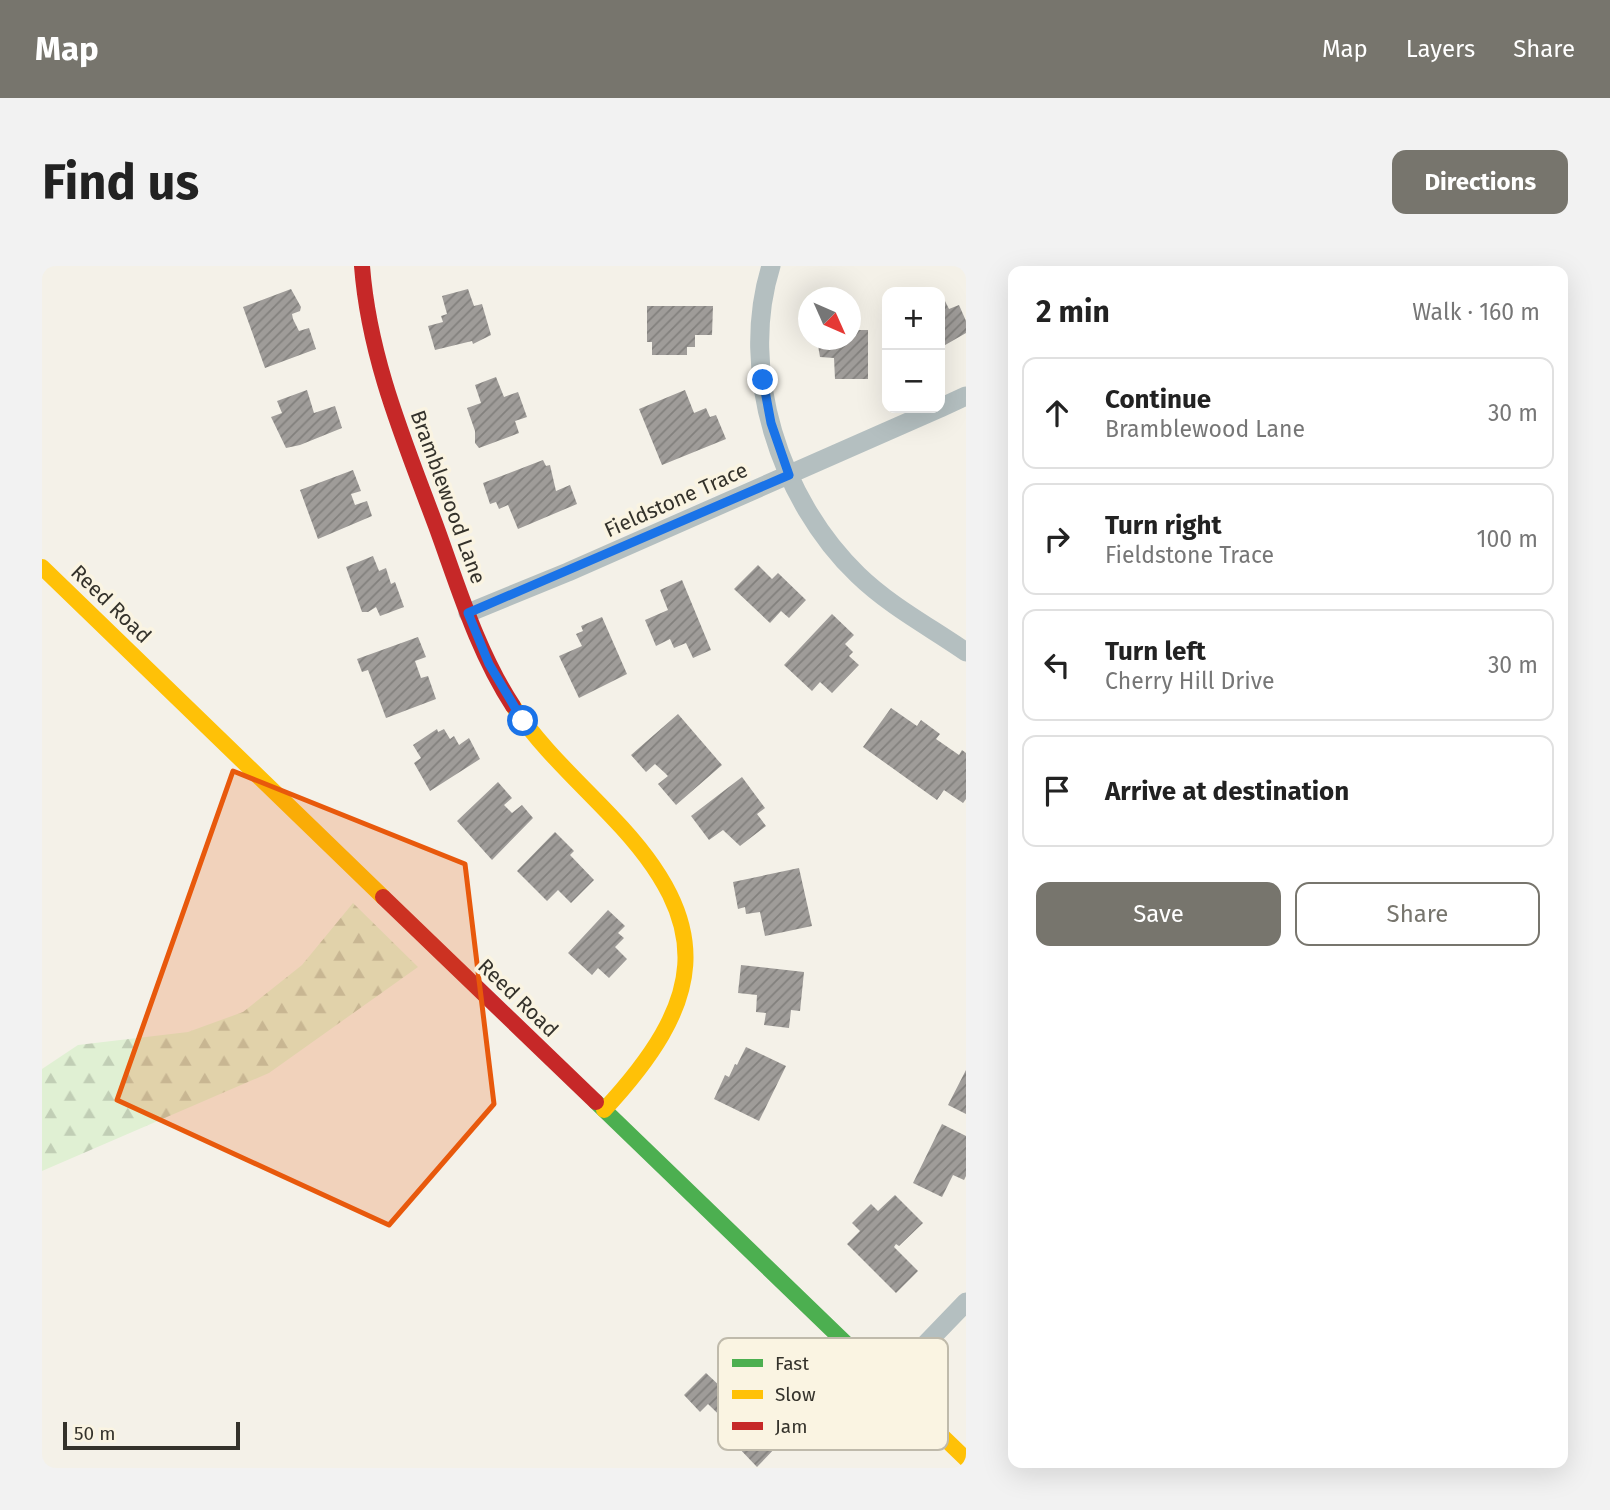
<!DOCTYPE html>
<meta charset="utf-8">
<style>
body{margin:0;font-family:"Fira Sans",sans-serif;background:#f2f2f2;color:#222}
.controls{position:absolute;right:21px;top:21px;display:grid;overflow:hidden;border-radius:14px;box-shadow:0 7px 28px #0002}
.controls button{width:63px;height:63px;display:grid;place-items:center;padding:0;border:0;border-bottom:2px solid #e0e0e0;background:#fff;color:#222;font:35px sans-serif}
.compass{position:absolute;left:756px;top:21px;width:63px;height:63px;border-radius:50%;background:#fff;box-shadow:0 7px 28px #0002;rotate:135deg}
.scale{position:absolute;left:21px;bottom:18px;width:177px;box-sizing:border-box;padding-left:7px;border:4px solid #34322b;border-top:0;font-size:19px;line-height:24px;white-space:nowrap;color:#34322b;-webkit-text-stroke:5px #faf4e2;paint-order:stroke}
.stop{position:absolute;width:21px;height:21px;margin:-16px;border:5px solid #1a73e8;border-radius:50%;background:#fff}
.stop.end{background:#1a73e8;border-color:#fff;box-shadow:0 2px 7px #0008}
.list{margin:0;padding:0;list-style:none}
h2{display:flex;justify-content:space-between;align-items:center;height:91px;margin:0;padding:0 28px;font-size:30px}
h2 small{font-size:23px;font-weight:400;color:#767676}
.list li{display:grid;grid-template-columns:46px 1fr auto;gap:21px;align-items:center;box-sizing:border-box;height:112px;margin:0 14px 14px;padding:0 14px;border:2px solid #e0e0e0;border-radius:14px}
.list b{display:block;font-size:26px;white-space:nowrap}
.list p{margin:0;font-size:23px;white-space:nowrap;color:#767676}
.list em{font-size:23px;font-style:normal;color:#767676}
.actions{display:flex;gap:14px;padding:21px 28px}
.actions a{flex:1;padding:16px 0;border:2px solid #77756d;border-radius:14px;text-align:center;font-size:24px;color:#77756d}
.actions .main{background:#77756d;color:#fff}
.icon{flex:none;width:38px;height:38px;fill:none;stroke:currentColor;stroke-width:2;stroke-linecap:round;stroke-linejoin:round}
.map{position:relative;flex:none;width:924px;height:1202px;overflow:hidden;border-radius:14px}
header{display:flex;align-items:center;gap:42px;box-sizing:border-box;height:98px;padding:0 35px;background:#77756d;color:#fff}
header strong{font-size:33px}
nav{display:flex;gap:38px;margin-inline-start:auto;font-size:24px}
.intro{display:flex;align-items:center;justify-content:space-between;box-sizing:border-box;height:168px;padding:0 42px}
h1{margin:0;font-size:49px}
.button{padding:18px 32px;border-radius:14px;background:#77756d;color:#fff;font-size:24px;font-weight:700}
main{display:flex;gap:42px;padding:0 42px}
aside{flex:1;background:#fff;border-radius:14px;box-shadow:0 7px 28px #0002}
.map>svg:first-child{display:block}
</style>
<header>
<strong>Map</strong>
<nav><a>Map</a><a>Layers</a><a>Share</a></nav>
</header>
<div class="intro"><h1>Find us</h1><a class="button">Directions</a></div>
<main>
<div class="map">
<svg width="924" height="1202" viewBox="0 0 924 1202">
<defs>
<pattern id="forest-firs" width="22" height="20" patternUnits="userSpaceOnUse" patternTransform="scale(1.75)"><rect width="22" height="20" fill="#e0f0d3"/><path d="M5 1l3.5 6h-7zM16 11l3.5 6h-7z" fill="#c1ceb5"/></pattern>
<pattern id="building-hatch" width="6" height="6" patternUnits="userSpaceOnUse" patternTransform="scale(1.75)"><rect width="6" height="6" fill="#9f9c99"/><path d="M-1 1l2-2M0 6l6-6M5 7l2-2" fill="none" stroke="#82807d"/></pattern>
</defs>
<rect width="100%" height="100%" fill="#f4f1e8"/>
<path fill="url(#forest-firs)" d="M311 637 376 701 227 807 0 905V803L36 779 146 766 201 746 260 699Z"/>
<path fill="url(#building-hatch)" d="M249 23 259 41 258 45 250 48 251 53 257 65 267 62 274 83 223 102 201 41Z
M426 23 432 40 440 38 449 69 431 78 430 75 393 84 386 60 401 56 399 50 405 48 400 30Z
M903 35 907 43 917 39 924 55V67L898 82V37Z
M605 40H671L670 69H653V81H645V89H610V76H605Z
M808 64H826V113H793L792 92 778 91 775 74H808Z
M454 111 462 131 476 126 485 151 473 155 477 167 437 182 433 177V165L425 142 439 137 433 119Z
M265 124 272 147 293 140 300 162 258 179 244 182 229 151 240 147 235 135Z
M643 124 652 147 664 142 668 151 674 149 684 173 620 199 597 143Z
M501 194 504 200 508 199 514 225 528 219 535 238 476 263 466 239 457 243 454 236 448 238 441 217Z
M311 204 319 225 309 228 313 239 325 235 330 250 276 273 258 224Z
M331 290 337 305 344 302 349 318 353 316 362 341 338 350 334 341 326 346H320L304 301Z
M716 299 730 313 736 307 764 334 747 352 739 345 728 357 692 323Z
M640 314 669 384 651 392 644 377 632 382 628 373 614 380 603 354 626 344 618 324Z
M790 348 812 369 803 378 811 386 807 390 817 399 790 427 778 416 770 425 742 399Z
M560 351 585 408 537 432 517 390 540 380 534 368 541 365 539 360Z
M376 371 384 391 373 395 379 412 386 410 394 433 344 452 326 404 320 406 315 393Z
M849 442 875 460 879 454 898 468 894 473 917 489 920 484 924 487V533L921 537 902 524 895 534 821 481Z
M636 448 680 499 634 539 616 518 626 510 623 507 613 498 604 506 589 489Z
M395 463 396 466 402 463 408 473 412 470 417 479 427 472 438 493 388 525 372 497 379 492 371 479Z
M700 511 723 542 715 548 724 560 698 580 681 564 667 574 649 550Z
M456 516 470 532 462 539 470 547 480 539 491 552 450 594 415 555Z
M513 566 532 585 528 589 552 614 529 637 516 624 505 635 475 605Z
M757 602 770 660 723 670 718 646 704 648 703 641 696 643 691 616Z
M566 644 583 660 576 667 582 672 573 681 585 693 567 712 556 702 550 709 526 687Z
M699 699 762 706 758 745 749 744 747 762 722 759 724 747 714 746 715 729 696 727Z
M704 781 744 800 717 855 672 833 683 809 687 811 693 798 695 799Z
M924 804V848L906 839Z
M900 858 924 870V910L922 914 911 909 900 931 871 917Z
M853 929 881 957 857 980 854 978 852 981 876 1005 854 1027 805 978 818 965 810 957 829 938 836 945Z
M664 1107 681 1123 690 1114 728 1151 719 1160 737 1178 715 1201 693 1178 700 1171 666 1138 658 1146 642 1129Z"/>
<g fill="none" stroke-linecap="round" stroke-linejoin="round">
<path stroke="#b4bfc0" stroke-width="19" d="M729 0C696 105 738 234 816 309 848 340 888 361 924 386
M898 142 924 130
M426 347 526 306 898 142
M846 1117 924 1036"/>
<path stroke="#4caf50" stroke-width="16" d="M554 836 816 1089"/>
<path stroke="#ffc107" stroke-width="16" d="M0 301 341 631
M471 440C499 482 536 515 570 551 677 662 661 737 562 844
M816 1089 924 1193"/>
<path stroke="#c62828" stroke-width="16" d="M320 0C327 92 362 174 394 260 416 320 435 385 471 440
M341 631 554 836"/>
</g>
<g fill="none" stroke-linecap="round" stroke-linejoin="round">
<path stroke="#1a73e8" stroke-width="9" d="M481 455 447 398 426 347 747 209 729 157 721 114"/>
</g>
<path fill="#e8590c" fill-opacity="0.2" stroke="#e8590c" stroke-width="5" stroke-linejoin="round" d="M191 505 423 598 452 838 347 959 75 834Z"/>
<g text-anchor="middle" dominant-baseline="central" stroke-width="7" stroke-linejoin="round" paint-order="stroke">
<g font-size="21" fill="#34322b" stroke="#faf4e2">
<text transform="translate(406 231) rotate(70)">Bramblewood Lane</text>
<text transform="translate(634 234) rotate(-24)">Fieldstone Trace</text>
<text transform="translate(69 338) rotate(44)">Reed Road</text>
<text transform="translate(476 732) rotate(44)">Reed Road</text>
</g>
</g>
<rect x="676" y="1072" width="230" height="112" rx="10" fill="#faf4e2" stroke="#bfbaab" stroke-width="2"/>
<rect x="690" y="1093" width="31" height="8" fill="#4caf50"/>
<rect x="690" y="1124" width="31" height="9" fill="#ffc107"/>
<rect x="690" y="1156" width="31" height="8" fill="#c62828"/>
<g font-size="19" fill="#34322b">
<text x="733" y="1104">Fast</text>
<text x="733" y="1135">Slow</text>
<text x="733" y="1167">Jam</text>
</g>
</svg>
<div class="controls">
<button>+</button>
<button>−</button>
</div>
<svg class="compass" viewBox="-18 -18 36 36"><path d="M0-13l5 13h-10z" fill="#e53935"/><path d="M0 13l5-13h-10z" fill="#767676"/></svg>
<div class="scale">50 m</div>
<div class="stop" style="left:481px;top:455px"></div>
<div class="stop end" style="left:721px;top:114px"></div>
</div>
<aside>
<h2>2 min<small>Walk · 160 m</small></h2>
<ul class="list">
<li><svg class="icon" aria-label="ahead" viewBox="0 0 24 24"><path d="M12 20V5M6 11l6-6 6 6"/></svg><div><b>Continue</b><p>Bramblewood Lane</p></div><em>30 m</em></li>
<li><svg class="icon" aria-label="right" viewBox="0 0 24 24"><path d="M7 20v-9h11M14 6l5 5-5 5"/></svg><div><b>Turn right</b><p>Fieldstone Trace</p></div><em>100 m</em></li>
<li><svg class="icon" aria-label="left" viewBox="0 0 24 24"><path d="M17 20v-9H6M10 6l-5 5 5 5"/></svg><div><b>Turn left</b><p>Cherry Hill Drive</p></div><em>30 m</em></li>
<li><svg class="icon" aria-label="arrive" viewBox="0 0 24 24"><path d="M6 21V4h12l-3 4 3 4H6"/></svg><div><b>Arrive at destination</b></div></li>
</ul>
<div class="actions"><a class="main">Save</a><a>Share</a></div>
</aside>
</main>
